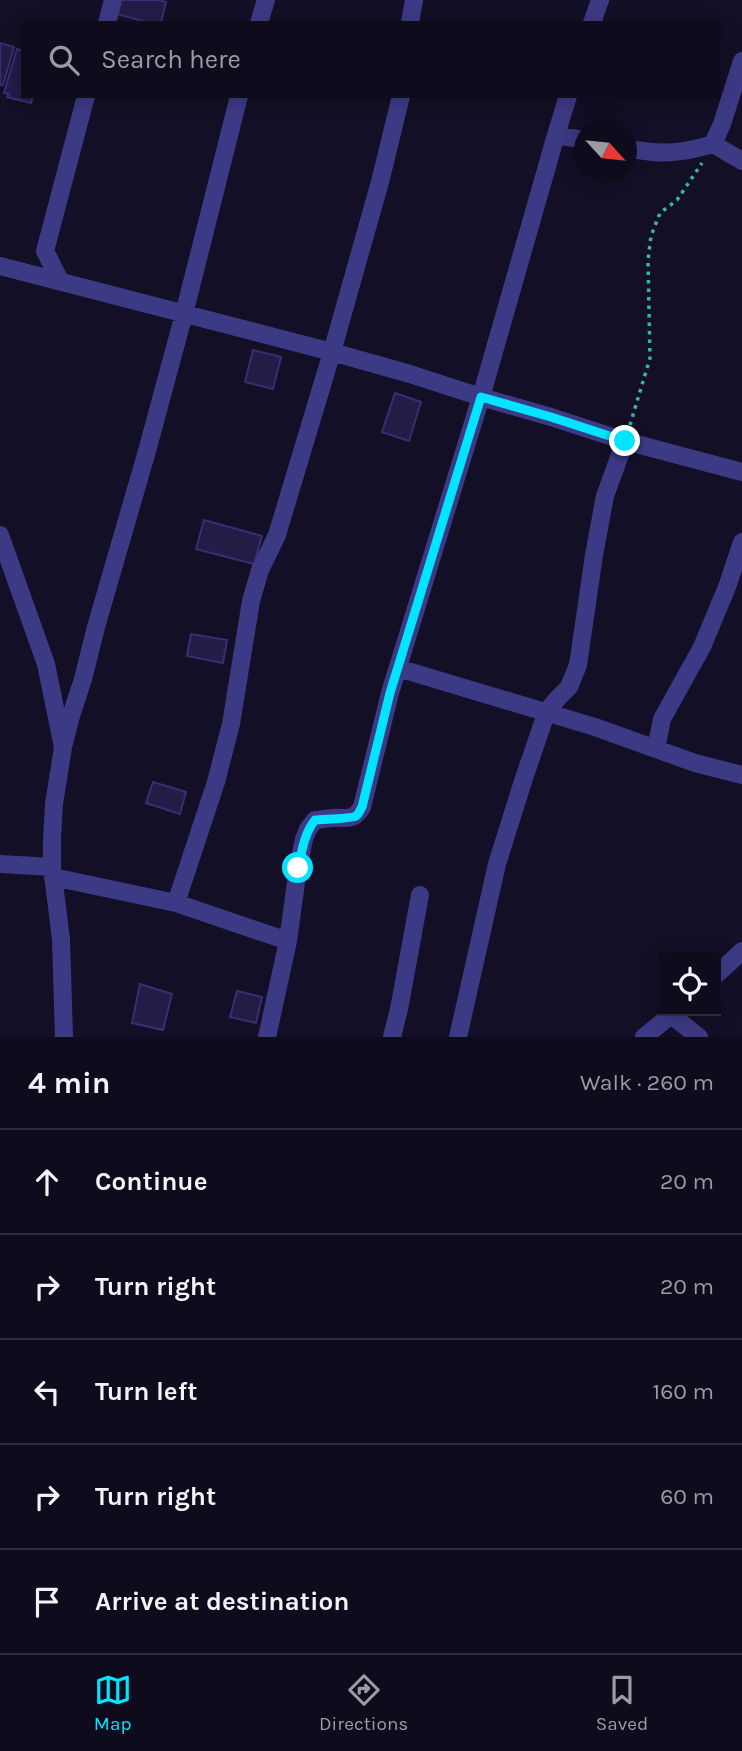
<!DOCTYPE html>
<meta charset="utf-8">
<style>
body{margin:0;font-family:Karla,sans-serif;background:#1c1929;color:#f1f3f6}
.controls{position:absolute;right:21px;bottom:21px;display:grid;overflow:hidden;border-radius:0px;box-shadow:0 4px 18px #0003}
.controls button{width:63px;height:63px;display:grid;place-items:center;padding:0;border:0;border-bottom:2px solid #2e2b3b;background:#0e0b1c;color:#f1f3f6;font:35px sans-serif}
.compass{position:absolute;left:574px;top:119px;width:63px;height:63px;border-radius:50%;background:#0e0b1c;box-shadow:0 4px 18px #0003;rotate:117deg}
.stop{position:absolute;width:21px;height:21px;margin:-16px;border:5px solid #00e5ff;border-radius:50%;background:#fff}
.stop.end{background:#00e5ff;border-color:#fff;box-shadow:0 2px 7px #0008}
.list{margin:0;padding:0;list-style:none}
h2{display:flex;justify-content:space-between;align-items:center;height:91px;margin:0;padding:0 28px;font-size:30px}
h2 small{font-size:23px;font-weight:400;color:#9b9ba3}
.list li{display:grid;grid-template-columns:46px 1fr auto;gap:21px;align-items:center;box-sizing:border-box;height:105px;padding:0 28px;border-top:2px solid #2e2b3b}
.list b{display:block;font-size:26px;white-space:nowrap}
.list em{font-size:23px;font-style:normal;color:#9b9ba3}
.icon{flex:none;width:38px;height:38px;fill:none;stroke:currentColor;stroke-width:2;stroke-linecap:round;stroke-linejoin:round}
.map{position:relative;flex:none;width:742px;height:1037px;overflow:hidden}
.search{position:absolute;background:#0e0b1c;box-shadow:0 4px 18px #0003;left:21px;right:21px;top:21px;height:77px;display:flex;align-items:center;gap:18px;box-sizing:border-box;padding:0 24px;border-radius:0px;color:#9b9ba3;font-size:26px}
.sheet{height:616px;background:#0e0b1c}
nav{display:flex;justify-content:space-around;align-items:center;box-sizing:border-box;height:98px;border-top:2px solid #2e2b3b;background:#0e0b1c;font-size:19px;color:#9b9ba3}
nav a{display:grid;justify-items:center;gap:4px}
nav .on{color:#00e5ff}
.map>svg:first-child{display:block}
</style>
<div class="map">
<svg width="742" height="1037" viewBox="0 0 742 1037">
<rect width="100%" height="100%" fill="#130f26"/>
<path fill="#241b47" stroke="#3b2d73" stroke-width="2" d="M121 0H159L166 2 161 23H150L117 14Z
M0 43 14 47 3 85H0Z
M17 49 23 51V96H33L31 103 7 97 9 94 4 93Z
M253 350 281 357 273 389 245 382Z
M395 393 421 402 409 441 382 432Z
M204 520 262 536 254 564 196 549Z
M191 634 227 640 223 663 187 656Z
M153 782 186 792 180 814 146 803Z
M140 984 172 994 163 1030 132 1023Z
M237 991 262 997 256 1023 230 1017Z"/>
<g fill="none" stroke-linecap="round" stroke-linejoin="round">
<path stroke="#2fb8b0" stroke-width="3.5" stroke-dasharray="3.5 5" stroke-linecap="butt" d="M630 425 650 358 648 260 651 236 660 213 677 200 702 163"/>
<path stroke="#3d3a85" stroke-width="18" d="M107 23 113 0
M259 23 266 0
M410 23 414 0
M592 23 600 0
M556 135 584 140
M713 144 722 124 742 61
M626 148C660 155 680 154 713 144L742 161
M0 266 332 352 410 374 481 397 551 417 625 441 742 472
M60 281 45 251 86 96
M0 535 46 664 63 747 54 804 52 840V867L61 939 64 1037
M398 668 595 727 695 763 742 775
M63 747 71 716 83 679 96 627 147 451 184 314 239 96
M656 749 662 719 702 647 727 587 742 542
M0 864 52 867
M53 877 176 903 288 941
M176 903 216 782 231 724 251 601 260 570 277 535 332 352 380 182 401 96
M716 975 742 951
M671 1015 699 1037
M267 1037 288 941 298 868 304 839 308 829 315 820C321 820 327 818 332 818 348 817 353 822 362 807L390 693 481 397 556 135 568 96
M392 1037 399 1009 420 895
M458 1037 497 864 524 778 547 711 558 698 569 687 578 665 594 555 605 496 625 441
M644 1037 676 1011"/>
</g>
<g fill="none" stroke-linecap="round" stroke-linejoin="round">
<path stroke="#00e5ff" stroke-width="9" d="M298 868C302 851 304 834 315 820 323 819 351 819 356 816 359 814 360 810 362 807L390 693 481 397 551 417 625 441"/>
</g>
</svg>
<div class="controls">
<button><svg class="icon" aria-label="locate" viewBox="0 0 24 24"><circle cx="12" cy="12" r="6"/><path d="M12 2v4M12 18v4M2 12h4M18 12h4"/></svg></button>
</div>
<svg class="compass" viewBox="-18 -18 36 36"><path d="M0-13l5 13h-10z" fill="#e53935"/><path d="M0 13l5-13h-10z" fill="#9b9ba3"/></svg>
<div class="stop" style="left:298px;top:868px"></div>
<div class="stop end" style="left:625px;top:441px"></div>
<div class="search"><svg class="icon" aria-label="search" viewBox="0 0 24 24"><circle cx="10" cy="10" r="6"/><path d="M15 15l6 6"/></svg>Search here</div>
</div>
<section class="sheet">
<h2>4 min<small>Walk · 260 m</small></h2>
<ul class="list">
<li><svg class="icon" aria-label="ahead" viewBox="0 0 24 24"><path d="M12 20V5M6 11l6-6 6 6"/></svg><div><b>Continue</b></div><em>20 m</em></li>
<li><svg class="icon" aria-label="right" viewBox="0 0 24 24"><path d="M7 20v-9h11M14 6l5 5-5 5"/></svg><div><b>Turn right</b></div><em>20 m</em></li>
<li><svg class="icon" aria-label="left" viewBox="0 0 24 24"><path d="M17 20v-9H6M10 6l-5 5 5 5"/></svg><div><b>Turn left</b></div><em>160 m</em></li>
<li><svg class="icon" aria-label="right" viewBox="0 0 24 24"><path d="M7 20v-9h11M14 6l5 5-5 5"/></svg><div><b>Turn right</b></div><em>60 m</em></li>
<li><svg class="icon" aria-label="arrive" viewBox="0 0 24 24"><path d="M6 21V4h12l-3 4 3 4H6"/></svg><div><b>Arrive at destination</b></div></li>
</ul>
</section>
<nav>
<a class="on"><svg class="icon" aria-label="map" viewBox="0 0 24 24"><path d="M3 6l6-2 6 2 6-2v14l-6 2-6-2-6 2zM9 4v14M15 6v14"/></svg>Map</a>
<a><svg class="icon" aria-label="directions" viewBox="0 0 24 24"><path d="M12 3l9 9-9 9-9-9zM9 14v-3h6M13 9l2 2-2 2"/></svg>Directions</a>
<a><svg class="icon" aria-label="saved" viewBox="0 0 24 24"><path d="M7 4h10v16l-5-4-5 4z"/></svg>Saved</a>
</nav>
